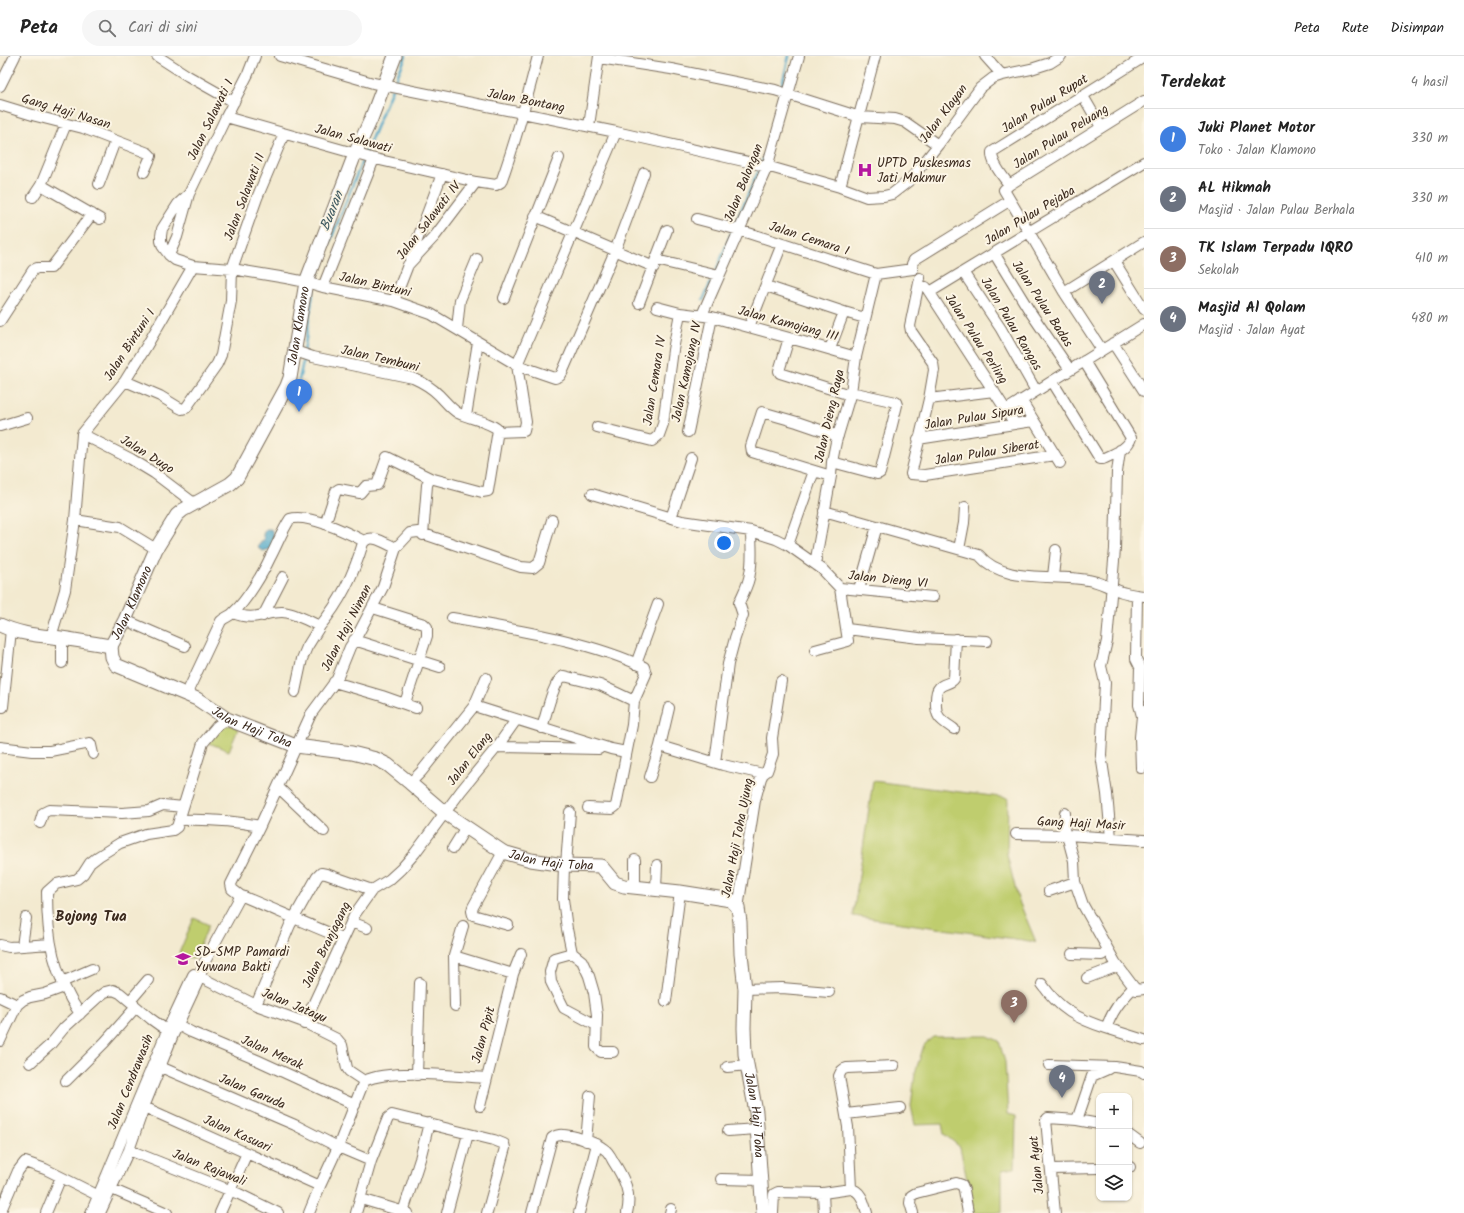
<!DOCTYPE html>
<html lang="id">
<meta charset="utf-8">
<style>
body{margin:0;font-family:Kalam,sans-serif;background:#f6f6f6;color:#222}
.controls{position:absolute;right:12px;bottom:12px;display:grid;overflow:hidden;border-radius:8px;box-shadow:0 1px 3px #0004}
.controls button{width:36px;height:36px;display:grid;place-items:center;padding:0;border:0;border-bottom:1px solid #e0e0e0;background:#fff;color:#222;font:20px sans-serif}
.you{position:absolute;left:724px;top:487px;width:14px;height:14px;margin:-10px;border:3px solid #fff;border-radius:50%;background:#1a73e8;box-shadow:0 0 0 6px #1a73e833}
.badge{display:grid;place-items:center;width:26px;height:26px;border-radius:50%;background:#b5179e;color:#fff;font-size:13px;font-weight:700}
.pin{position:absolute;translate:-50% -33px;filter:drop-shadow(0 1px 2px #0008)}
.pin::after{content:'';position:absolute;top:21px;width:14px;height:12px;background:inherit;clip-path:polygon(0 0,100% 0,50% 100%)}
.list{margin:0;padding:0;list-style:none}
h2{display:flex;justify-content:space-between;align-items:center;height:52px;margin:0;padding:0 16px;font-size:17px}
h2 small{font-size:13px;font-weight:400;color:#767676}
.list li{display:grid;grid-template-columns:26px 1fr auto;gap:12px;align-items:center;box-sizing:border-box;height:60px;padding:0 16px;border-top:1px solid #e0e0e0}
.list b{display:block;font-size:15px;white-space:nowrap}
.list p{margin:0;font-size:13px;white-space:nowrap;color:#767676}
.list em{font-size:13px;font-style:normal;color:#767676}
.icon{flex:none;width:22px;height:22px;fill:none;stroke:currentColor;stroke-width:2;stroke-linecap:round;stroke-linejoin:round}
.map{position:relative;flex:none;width:1144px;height:1157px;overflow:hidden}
header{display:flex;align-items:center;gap:24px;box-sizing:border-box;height:56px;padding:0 20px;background:#fff;border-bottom:1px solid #e0e0e0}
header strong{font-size:19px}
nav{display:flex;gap:22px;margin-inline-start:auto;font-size:14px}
.search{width:280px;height:36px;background:#f6f6f6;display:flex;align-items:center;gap:10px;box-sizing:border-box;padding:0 14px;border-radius:22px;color:#767676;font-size:15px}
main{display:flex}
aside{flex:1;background:#fff}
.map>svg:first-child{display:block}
</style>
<header>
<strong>Peta</strong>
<div class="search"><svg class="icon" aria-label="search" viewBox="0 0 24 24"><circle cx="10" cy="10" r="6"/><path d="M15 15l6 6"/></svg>Cari di sini</div>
<nav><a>Peta</a><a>Rute</a><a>Disimpan</a></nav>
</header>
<main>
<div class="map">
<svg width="1144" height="1157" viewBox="0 0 1144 1157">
<rect width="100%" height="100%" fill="#fcf5e5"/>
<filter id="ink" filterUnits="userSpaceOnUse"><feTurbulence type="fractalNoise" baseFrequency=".025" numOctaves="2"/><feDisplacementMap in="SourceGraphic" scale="8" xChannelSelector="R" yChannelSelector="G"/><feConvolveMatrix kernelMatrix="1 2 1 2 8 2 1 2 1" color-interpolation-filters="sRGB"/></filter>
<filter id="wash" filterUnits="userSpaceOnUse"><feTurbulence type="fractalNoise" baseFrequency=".012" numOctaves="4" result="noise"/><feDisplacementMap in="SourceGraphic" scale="16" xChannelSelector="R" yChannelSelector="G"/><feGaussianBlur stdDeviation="0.9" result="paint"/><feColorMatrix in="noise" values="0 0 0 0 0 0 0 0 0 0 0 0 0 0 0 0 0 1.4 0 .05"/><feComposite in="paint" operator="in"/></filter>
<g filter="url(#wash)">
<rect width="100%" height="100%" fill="#f3ead0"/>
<path fill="#bfcd6e" stroke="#7d7c46" d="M232 669 238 673 229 695 209 687 223 670Z
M873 725 1008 742 1007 799 1018 843 1036 886 853 860Z
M194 862 209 869 194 903 179 897Z
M974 980H988L999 985 1005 1006 1008 1058 1016 1060 1015 1112 1002 1114V1157H974L960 1091 944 1078 942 1068 915 1069 911 1050 915 1017 924 989 933 981Z"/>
<path fill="#49a5c7" stroke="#426872" d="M266 473H271C276 480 274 485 271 493L263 495 259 493 258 490 264 483C262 479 263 477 266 473Z"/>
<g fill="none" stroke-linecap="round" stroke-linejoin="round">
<path stroke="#49a5c7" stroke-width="2.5" d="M394 28 406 0
M781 33 789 0
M365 98 392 33
M762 106 765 98 780 38
M734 171 760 111
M716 215 732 175
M315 227 319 213 363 103
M703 244 714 219
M304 296 314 231
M299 324 304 301"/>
</g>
</g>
<g filter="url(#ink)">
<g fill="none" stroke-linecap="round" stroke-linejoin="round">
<g stroke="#7b6d5c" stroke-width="12">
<path id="minor" d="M157 0 188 20 234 46
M255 0 248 18 226 61 189 138 178 148 162 173 161 180V185L163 191 169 199 175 204 193 210 232 213 286 222 306 226 323 231 394 245 431 258 517 309 555 322 560 320 562 317 615 195 644 117
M280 0 373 27 616 76 770 111 840 131 867 141 884 140 892 138 910 124 938 89 980 32 993 22 1002 19 1031 13 1050 7 1061 0
M985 0 1002 19
M599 2 671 13 775 34 860 61 895 63 905 66 938 89
M0 30 15 0
M1083 40 1101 71
M0 49 36 60 83 72 148 97 151 100 144 116
M226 61 371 102 476 126
M66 68 41 129 100 163
M589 70 599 0
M99 128 115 85
M1009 129C1003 120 991 107 992 96L1144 1
M840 131 875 0
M33 141 41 129
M535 160 654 211
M697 163 739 174 876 218 913 213
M994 197 1029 254 1070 314
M169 199 177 181 189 138
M410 203 442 118
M656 204 719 219
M1114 205 1144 253
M913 213 912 208 914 204 1009 145
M963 216 1001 273 1036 335
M920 222 910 270 911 275 933 307 934 314 929 343 911 418 925 419 1055 399
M766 230 844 256 865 262
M323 231 374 103
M926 231 1015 368
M930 236 1144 106
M1064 236 1144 186
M504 242 559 102
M394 245 408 209 435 180 476 126 496 129 501 126C516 85 527 43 538 0
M639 247 667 174
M657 251 680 257 712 261 811 288 856 301
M702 259 767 111 799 0
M0 265 33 214 37 212H51L92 158
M749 271 782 188
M457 273 460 244 477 203
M789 282 779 315 780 317 850 339
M1113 287 1144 335
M830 293 844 256
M1102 294 1064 236 1029 176 1004 134 1009 129 1144 45
M295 295 313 301 413 322C422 326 432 332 439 339 445 345 451 353 458 357 468 362 492 367 498 374L488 435 482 436 430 422 387 401 377 429 366 430 360 437 339 433 336 435 325 468
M125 325 160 340 178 351 182 353 186 352 217 308 221 299 231 245 232 213 257 142 284 78
M1052 325 1100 403H1103C1113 398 1128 393 1131 382L1084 305
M929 343 994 335
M1021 344 1060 407
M1006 354 1144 268
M466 360 478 286
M0 370 27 362
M597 371 652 385 659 379 663 368 673 294 680 257
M498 376 524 375 526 366 517 309 616 76
M688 376 712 261
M82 378 125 325 146 291 193 210
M82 378 131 403 154 417 195 448
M918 383 1033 365
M832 406 877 418 880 417 897 349 896 346 851 336
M831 420 752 396 751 390 762 356 797 366 838 380
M592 438 682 465 751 475 776 483 788 489 822 513 840 532 848 585 815 594
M824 455 979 499C1004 529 1053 517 1088 524 1101 526 1105 530 1117 534 1125 538 1135 539 1144 540
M671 462 691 402
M75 464 120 471 156 493
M423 479 427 429 430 422
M788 489 814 415
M959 493 964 467 965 451
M815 508 831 420 832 406 836 386 851 336 856 301 876 218
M1053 520 1056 494
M840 532 933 541
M859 533 877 470
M1137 539 1136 603 1140 611 1139 649 1142 660 1140 681 1141 712
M373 552 424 568 427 571V580L405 647
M233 557C255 566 263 556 282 556 293 556 310 566 320 570 341 545 354 518 363 487 371 476 386 488 396 492
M263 560 283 521
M452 562C514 574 587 584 644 611L646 618 634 645 632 669 616 750 612 753 588 752
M125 564 185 590
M847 573 919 582 987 585
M51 581 65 534 75 464 82 378
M62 582V607
M354 584 440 611
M636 608 658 548
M334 626 382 640 416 652
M295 636 302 603 307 591 320 570
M186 639 221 565C225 561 231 560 234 556 247 544 263 517 270 502 277 489 282 475 290 463 308 457 348 477 364 485
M474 650 611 693 626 696
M3 651 11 574
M669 652 660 690 723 709 763 718
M542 672C546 660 553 624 564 620L600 629 634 645
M954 673C941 664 935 662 936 644 936 640 936 635 939 632 943 627 951 628 954 623L956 583
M0 691 32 695H50L90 687 91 689 93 698
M497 691 599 693
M715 706 728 608 735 582 743 559 739 547C743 537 749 528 750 517 753 503 751 489 751 475
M650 721 660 690
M410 727 421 716 474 650 486 622
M278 731 324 775
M180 764C207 763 234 765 260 770
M40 767 43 757 49 754 122 757 149 755 163 749 183 751
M1016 778 1067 779 1144 784
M1064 779 1065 757
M1067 779 1074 805 1075 826 1083 849 1115 906 1136 934 1144 933
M1111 782 1107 738 1101 699 1105 627 1101 610 1107 585 1115 493 1117 416 1120 394
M453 792 466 771
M503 796 473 851 472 855 473 859 508 869
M635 804V831
M564 809 563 843 567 873 572 897 582 905 589 920 594 937 597 959 596 991 601 996H613
M566 809 570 756
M656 833 657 809
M1049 835 1075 826
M241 840 232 833 231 828 260 770 311 658 337 623 350 591 356 582 383 531 396 492 410 477 418 476 521 511 533 512 539 507 552 464
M738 852 755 744 761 722 763 718 767 715 773 698 772 682 781 625
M351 866 367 872
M0 889 9 891 50 888
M22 890 26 862
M572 897 554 902 550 916 551 926 564 952 596 969
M1072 898 1102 899 1108 894
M454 900 513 918
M194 918 256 949 301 965 337 983 342 989 347 1012 349 1015 364 1025
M1087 922 1118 910
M62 926 92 913
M1042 928C1059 953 1078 963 1106 972
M1134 931C1120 945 1113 954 1106 972L1144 984
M745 933 782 932 829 936
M0 941 17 949
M130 945 148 924
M666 945 680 836
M256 949 290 869 317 821 321 817 326 818 372 834
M455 950 454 900 463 870
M80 958C53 918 47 883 47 836L56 828 77 823 83 818 90 807 99 800 120 787 146 778 173 774 177 771 203 687 217 670 227 663
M304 968 355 858 372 834 390 823 401 813 415 797 461 735 497 691 516 664
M178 969 191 976 257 1004 355 1049
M0 985 17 949 23 944 30 941 45 938 64 931
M30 1007 50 989 64 972 97 942 105 936 113 934 120 937 151 963 172 978
M156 1009 295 1069 338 1091 371 1105
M1049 1009 1115 1011 1141 1015 1144 1017
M727 1011 748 1009
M417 1019 420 927
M66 1025 105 986 136 951
M364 1025C391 1012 455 1020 487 1022L513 918 521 898
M480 1050 487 1022
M144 1051 320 1130
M846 1058 900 1052
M1077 1064 1092 1020 1108 1013
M728 1075 757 1073
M1129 1079 1140 1087
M586 1085 590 1040
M129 1094 239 1138 278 1157
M1129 1111H1130
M1051 1113 1099 1112
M721 1123 761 1124
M107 1131 167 1157
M851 1133 848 1071 839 1020C841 1015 842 1013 847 1012L894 1010
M823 1137 824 1157
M361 1143 408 1157
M403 1156 420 1103 429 1067
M0 1157 18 1115 25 1106 45 1113 99 1140
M46 1157 61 1121
M91 1157 167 975 193 919
M100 1157 129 1094 144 1051 173 979 200 921 203 909 240 841 242 840C276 854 309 869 342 882
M220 1157 247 1097
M309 1157 320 1130 338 1091 364 1025
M356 1157 371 1105 388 1062 392 1059 494 1084 504 1088 505 1092 487 1157
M447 1157 468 1078
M532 1157 552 1082C559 1077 568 1079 576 1081 585 1084 597 1087 604 1093 608 1095 611 1101 613 1105 624 1122 632 1137 627 1157
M579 1157 597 1088
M670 1157 671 1153
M773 1157 774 1138 778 1136 823 1137 851 1133C862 1135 864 1148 867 1157
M913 1157 910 1147 911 1140 916 1137 956 1127 962 1129 964 1134 968 1157
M1055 1157 1046 1064 1048 1062 1077 1064 1099 1068"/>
</g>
<g stroke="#7b6d5c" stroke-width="15">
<g id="tertiary">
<path d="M0 569C17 577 34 579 52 581 72 583 91 587 111 590"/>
<path id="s1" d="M111 590 112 601 116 609 197 643 227 663 296 690 352 697 376 703 388 709 410 727 445 757 503 796 531 804 564 809 601 810 615 827 624 830 680 836 731 844 738 852 740 866 741 898 745 933 744 972 745 998 756 1056 763 1157"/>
<path id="s2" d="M111 590 125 564 156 493 177 459 183 454 230 428 237 422 287 330 290 322 306 226 355 98 371 63 395 0"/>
</g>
</g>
<use href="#minor" stroke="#fff" stroke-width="10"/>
<use href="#tertiary" stroke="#fff" stroke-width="13"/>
</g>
</g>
<defs>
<g id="hospital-bare" transform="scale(1.2)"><path d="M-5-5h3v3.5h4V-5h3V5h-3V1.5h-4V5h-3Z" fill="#b5179e" stroke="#fcf5e5" stroke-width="2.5" paint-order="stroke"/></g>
<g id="school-bare" transform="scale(1.2)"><path d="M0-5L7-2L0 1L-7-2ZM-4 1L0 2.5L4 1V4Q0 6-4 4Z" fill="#b5179e" stroke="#fcf5e5" stroke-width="2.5" paint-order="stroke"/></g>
</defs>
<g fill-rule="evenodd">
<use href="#hospital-bare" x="865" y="114"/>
<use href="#school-bare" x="183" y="903"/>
</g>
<g text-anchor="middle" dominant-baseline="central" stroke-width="4" stroke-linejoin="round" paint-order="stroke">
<g font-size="13" fill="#3b2a1e" stroke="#fcf5e5">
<text transform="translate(526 45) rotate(11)">Jalan Bontang</text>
<text transform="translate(1045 48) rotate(-32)">Jalan Pulau Rupat</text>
<text transform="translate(66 56) rotate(17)">Gang Haji Nasan</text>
<text transform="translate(944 58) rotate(-53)">Jalan Klayan</text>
<text transform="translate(211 64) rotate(-64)">Jalan Salawati I</text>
<text transform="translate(1061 81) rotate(-32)">Jalan Pulau Peluang</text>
<text transform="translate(353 83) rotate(15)">Jalan Salawati</text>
<text transform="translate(744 127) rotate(-68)">Jalan Balongan</text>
<text transform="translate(245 141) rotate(-69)">Jalan Salawati II</text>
<text transform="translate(1030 160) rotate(-31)">Jalan Pulau Pejaba</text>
<text transform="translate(429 165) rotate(-52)">Jalan Salawati IV</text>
<text transform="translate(809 183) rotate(18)">Jalan Cemara I</text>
<text transform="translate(375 229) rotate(13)">Jalan Bintuni</text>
<text transform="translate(1042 248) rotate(57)">Jalan Pulau Badas</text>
<text transform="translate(788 268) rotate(15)">Jalan Kamojang III</text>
<text transform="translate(1011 268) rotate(59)">Jalan Pulau Rangas</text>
<text stroke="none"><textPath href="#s2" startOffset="384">Jalan Klamono</textPath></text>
<text transform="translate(976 283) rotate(57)">Jalan Pulau Perling</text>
<text transform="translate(130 289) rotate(-57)">Jalan Bintuni I</text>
<text transform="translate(380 303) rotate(13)">Jalan Tembuni</text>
<text transform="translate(687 316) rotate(-78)">Jalan Kamojang IV</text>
<text transform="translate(655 325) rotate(-81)">Jalan Cemara IV</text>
<text transform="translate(830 360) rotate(-77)">Jalan Dieng Raya</text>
<text transform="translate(974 362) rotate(-9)">Jalan Pulau Sipura</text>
<text transform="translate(987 397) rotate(-9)">Jalan Pulau Siberat</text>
<text transform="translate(147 399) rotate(32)">Jalan Dugo</text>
<text transform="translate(888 524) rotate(6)">Jalan Dieng VI</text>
<text stroke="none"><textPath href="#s2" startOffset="48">Jalan Klamono</textPath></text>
<text transform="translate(347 572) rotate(-63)">Jalan Haji Niman</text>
<text stroke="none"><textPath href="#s1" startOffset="170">Jalan Haji Toha</textPath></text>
<text transform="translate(470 703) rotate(-52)">Jalan Elang</text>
<text transform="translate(1081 768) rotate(3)">Gang Haji Masir</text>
<text transform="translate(738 782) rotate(-79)">Jalan Haji Toha Ujung</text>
<text stroke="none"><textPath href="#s1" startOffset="506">Jalan Haji Toha</textPath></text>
<text transform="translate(327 889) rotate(-64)">Jalan Branjagang</text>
<text transform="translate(294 950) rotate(23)">Jalan Jatayu</text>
<text transform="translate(484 979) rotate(-75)">Jalan Pipit</text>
<text transform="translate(272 997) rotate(24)">Jalan Merak</text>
<text transform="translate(131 1026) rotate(-68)">Jalan Cendrawasih</text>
<text transform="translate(252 1036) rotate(23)">Jalan Garuda</text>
<text stroke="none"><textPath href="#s1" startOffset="915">Jalan Haji Toha</textPath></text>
<text transform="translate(237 1078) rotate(24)">Jalan Kasuari</text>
<text transform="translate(1037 1109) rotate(-96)">Jalan Ayat</text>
<text transform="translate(209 1112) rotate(22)">Jalan Rajawali</text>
</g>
<g font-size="13" fill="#3b2a1e" stroke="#fcf5e5" text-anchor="start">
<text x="877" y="107">UPTD Puskesmas<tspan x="877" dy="15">Jati Makmur</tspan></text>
<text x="195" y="896">SD-SMP Pamardi<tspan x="195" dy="15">Yuwana Bakti</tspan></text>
</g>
<g font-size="14" font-style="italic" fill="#415b62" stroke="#fcf5e5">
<text transform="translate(332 155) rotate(-68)">Buaran</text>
</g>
<g font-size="15" font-weight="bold" fill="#3b2a1e" stroke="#fcf5e5">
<text x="91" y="861">Bojong Tua</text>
</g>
</g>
</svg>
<div class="controls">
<button>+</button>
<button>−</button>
<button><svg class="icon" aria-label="layers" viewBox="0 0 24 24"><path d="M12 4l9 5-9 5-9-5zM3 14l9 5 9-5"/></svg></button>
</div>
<div class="you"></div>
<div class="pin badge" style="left:299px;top:356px;background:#3f7fe0">1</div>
<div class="pin badge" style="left:1102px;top:248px;background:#6b7280">2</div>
<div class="pin badge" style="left:1014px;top:967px;background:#8d6e63">3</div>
<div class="pin badge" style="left:1062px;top:1042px;background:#6b7280">4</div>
</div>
<aside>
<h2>Terdekat<small>4 hasil</small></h2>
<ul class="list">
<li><span class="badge" style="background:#3f7fe0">1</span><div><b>Juki Planet Motor</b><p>Toko · Jalan Klamono</p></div><em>330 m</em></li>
<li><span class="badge" style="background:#6b7280">2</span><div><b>AL Hikmah</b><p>Masjid · Jalan Pulau Berhala</p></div><em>330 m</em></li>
<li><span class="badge" style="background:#8d6e63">3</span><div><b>TK Islam Terpadu IQRO</b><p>Sekolah</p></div><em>410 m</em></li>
<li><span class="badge" style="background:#6b7280">4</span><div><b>Masjid Al Qolam</b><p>Masjid · Jalan Ayat</p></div><em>480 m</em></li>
</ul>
</aside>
</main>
